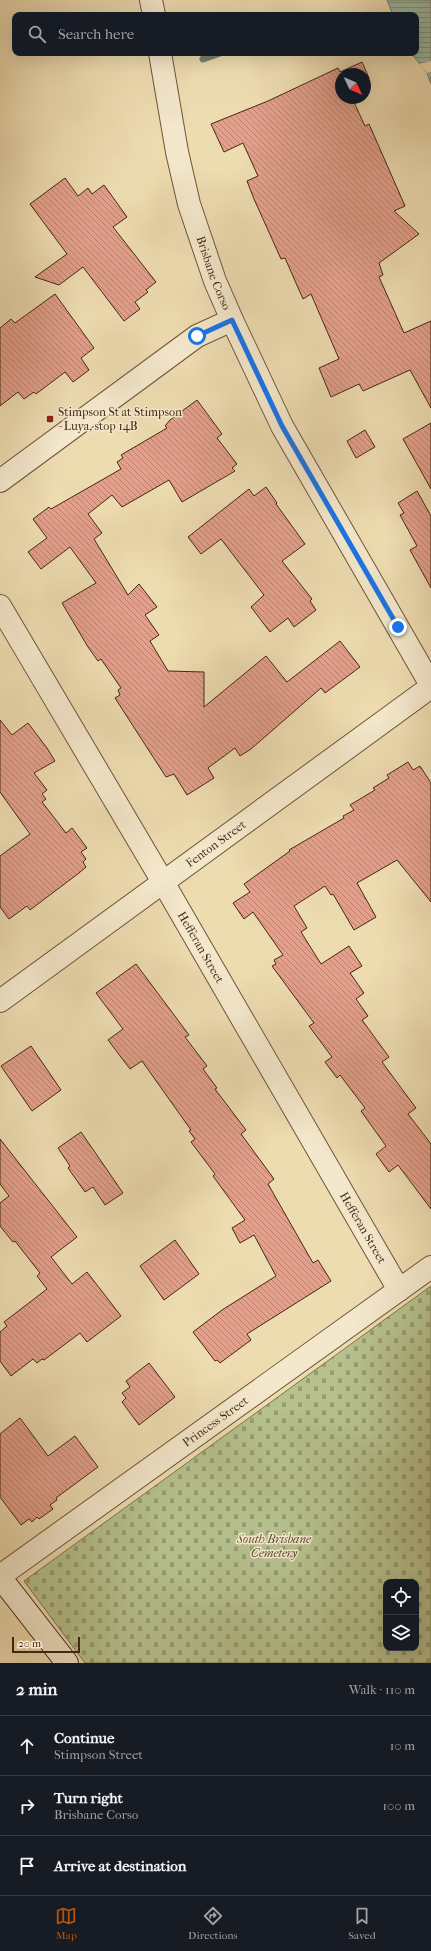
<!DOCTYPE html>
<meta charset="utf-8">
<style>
body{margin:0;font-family:"IM FELL French Canon",serif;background:#20242c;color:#f1f3f6}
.controls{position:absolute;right:12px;bottom:12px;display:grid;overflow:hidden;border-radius:8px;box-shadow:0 4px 16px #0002}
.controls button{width:36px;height:36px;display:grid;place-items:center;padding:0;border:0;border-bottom:1px solid #363941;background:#171b24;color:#f1f3f6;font:20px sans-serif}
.compass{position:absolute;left:335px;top:68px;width:36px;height:36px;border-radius:50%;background:#171b24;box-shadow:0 4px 16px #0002;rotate:134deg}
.scale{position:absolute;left:12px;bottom:10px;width:68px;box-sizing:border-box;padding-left:4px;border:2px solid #452713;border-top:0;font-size:11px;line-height:14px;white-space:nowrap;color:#452713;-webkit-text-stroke:3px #f4e8cc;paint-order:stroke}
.stop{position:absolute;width:12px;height:12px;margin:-9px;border:3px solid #1a73e8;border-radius:50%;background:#fff}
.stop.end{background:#1a73e8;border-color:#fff;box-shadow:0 1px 4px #0008}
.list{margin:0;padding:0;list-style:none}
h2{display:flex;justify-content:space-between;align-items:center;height:52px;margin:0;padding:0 16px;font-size:17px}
h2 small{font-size:13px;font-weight:400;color:#9ea1a6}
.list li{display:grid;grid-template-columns:26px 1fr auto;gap:12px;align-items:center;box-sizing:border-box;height:60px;padding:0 16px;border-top:1px solid #363941}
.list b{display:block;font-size:15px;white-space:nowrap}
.list p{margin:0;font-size:13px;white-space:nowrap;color:#9ea1a6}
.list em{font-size:13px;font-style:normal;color:#9ea1a6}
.icon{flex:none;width:22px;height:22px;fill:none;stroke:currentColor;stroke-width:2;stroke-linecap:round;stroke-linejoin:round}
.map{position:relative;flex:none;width:431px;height:1663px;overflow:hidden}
.search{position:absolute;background:#171b24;box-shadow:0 4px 16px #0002;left:12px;right:12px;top:12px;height:44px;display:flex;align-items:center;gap:10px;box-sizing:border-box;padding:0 14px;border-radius:8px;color:#9ea1a6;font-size:15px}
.sheet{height:232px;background:#171b24}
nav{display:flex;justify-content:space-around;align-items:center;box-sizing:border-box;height:56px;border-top:1px solid #363941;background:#171b24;font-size:11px;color:#9ea1a6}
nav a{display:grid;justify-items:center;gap:2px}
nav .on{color:#b45309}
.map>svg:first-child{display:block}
</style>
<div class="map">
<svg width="431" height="1663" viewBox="0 0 431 1663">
<defs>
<pattern id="cemetery-stones" width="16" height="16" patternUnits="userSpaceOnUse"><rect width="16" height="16" fill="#b6c18d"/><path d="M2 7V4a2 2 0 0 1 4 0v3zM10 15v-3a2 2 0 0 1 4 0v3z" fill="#969d72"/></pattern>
<pattern id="water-rules" width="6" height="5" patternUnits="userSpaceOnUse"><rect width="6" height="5" fill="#9bbca6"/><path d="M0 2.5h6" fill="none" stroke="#809986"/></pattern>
<pattern id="building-back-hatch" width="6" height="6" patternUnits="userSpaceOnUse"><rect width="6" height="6" fill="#e59f8b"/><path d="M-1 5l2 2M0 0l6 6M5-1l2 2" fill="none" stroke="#bb8270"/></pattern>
</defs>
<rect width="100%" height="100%" fill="#eedcb1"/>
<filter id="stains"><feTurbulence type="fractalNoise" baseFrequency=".005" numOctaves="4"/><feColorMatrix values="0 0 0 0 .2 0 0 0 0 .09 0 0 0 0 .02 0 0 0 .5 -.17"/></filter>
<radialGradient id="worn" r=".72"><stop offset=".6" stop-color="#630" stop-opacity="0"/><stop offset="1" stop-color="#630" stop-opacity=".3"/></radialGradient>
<path fill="url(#cemetery-stones)" stroke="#7e7450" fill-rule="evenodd" d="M431 1286V1663H85L24 1581ZM386 1582H416V1648H386Z"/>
<path fill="url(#water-rules)" stroke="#79806b" d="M387 0H431V84L427 73 411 53H416V15H393Z"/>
<path fill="#eedcb1" d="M431 61V72L427 73 419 64Z"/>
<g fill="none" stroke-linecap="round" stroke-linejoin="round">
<path stroke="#79806b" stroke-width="7" d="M203 59 220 53"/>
</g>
<path fill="url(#building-back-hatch)" stroke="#452713" d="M362 62 369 78 365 80V74H341V98H352L365 126 369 124 405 206 394 211 419 234 379 263 383 275 379 277 404 333 431 321V408L410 370 363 391 359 384 331 397 319 368 339 359 311 294 303 299 285 258 281 259 254 199 247 181 258 176 243 143 224 152 211 124 268 101 338 68 340 72Z
M65 178 78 196 88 188 92 194 104 185 127 217 113 227 156 282 146 290 148 292 135 302 140 309 124 321 83 267 59 285 35 277 67 254 30 204Z
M55 294 94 348 81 358 89 370 73 382 65 372 36 394 34 392 24 399 18 392 0 406V328L11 319 15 323Z
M197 400 222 434 217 438 237 464 232 468 235 471 182 502 169 480 122 507 112 495 88 514 102 533 94 539 128 595 139 584 157 607 145 615 159 635 150 641 168 671 204 672V707L266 656 287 682 340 641 360 667 325 693 321 688 251 749 240 756 235 748 208 768 214 778 187 795 174 774 166 777 115 698 120 695 118 690 121 688 101 659 98 661 88 647 62 603 96 583 70 547 41 569 28 552 47 538 33 519 49 507 51 509 121 469 117 462 123 458 121 455 167 428 165 426 170 420Z
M431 423V489L403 439Z
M365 430 375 447 356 458 347 441Z
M266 487 277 503 276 504 305 544 282 561 312 599 310 601 316 610 294 627 288 618 270 632 251 607 264 595 221 539 201 554 188 537 249 489 254 496Z
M417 491 431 516V588L410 550 417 546 400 515 404 513 398 503Z
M0 720 12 735 28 723 47 748 55 761 34 773 47 790 42 794 46 799 42 802 66 833 72 828 87 848 81 852 86 859 83 862 86 867 79 873 30 910 27 906 9 919 0 907V856L30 834 0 792Z
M408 762 413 770 420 766 431 783V902L397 860 357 883 376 917 354 930 333 894 331 895 325 886 294 906 307 928 301 932 321 964 349 946 362 966 350 973 364 993 356 999 368 1016 362 1020 389 1057 382 1062 416 1108 408 1114 431 1144V1209L398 1165 389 1172 376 1154 386 1146 361 1111 365 1108 340 1075 337 1078 325 1062 332 1057 309 1026 314 1023 272 966 276 964 274 960 283 955 253 912 244 919 233 903 250 892 244 884 290 851 289 850 344 818 343 816 354 810 350 805 375 790 373 788 389 778 387 775Z
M136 964 189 1035 185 1037 207 1066 203 1069 217 1088 215 1089 246 1130 241 1134 274 1179 268 1184 313 1263 318 1260 331 1281 247 1334 251 1340 220 1363 217 1360 215 1361 193 1332 222 1310 276 1276 254 1235 240 1243 232 1228 245 1220 213 1176 215 1174 191 1142 195 1139 189 1131 191 1130 142 1061 130 1069 108 1040 123 1029 96 993Z
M31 1046 61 1090 32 1111 1 1066Z
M81 1132 123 1193 105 1205 93 1187 85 1192 68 1168 70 1166 58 1148Z
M0 1139 77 1237 51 1257 72 1284 87 1272 121 1316 87 1342 80 1333 44 1360 42 1359 37 1363 33 1359 11 1376 0 1361V1332L7 1326 4 1322 47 1289 37 1276 40 1273 15 1241 13 1242 0 1226V1203L9 1196 0 1184Z
M175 1240 199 1274 164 1300 140 1266Z
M149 1363 175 1397 139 1425 122 1402 126 1398 122 1393 130 1387 126 1381Z
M20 1418 48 1456 75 1436 98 1467 56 1498 57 1500 50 1505 53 1509 39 1519 37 1517 32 1522 29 1519 21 1525 0 1497V1434Z"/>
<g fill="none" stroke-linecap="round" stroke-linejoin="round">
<g stroke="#6f543a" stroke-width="24">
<g id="minor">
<path d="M0 481 197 336 232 320"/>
<path id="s1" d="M0 606 163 882 399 1290"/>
<path id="s2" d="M0 1001 431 687"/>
<path id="s3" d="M0 1576 431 1267"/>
</g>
</g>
<g stroke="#6f543a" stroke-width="24">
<g id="tertiary">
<path d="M151 0 154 15"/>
<path id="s4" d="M160 53 177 152 189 204 215 281 232 320 282 426 431 685"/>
</g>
</g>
<g stroke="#452713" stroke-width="24">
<path id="secondary" d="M0 1577 67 1663"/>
</g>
<use href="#minor" stroke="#f4e8cc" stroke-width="22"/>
<use href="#tertiary" stroke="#f4e8cc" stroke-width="22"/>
<use href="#secondary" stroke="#f4e8cc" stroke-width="22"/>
</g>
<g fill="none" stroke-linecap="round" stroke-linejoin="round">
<path stroke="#1a73e8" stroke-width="5" d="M197 336 232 320 282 426 398 627"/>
</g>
<rect fill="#8f2418" stroke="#f4e8cc" stroke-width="1.5" x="46" y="415" width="8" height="8" rx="2"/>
<g text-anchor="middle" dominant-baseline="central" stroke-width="3" stroke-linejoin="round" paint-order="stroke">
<g font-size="12" fill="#452713" stroke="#f4e8cc">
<text stroke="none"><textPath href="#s4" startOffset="227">Brisbane Corso</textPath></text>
<text stroke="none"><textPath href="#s2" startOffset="267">Fenton Street</textPath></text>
<text stroke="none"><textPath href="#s1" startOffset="396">Hefferan Street</textPath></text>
<text stroke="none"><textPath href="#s1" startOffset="720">Hefferan Street</textPath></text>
<text stroke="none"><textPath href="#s3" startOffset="265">Princess Street</textPath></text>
</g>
<g font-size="12" fill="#452713" stroke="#f4e8cc" text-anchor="start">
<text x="58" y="412">Stimpson St at Stimpson<tspan x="58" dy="14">- Luya, stop 14B</tspan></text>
</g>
<g font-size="12" font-style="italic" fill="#614e32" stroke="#f4e8cc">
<text x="274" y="1539">South Brisbane<tspan x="274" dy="14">Cemetery</tspan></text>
</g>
</g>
<rect width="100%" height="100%" filter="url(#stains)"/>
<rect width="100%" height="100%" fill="url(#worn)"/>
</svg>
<div class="controls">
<button><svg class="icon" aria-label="locate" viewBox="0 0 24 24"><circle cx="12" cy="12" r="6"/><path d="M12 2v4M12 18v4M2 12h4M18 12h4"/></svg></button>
<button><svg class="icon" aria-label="layers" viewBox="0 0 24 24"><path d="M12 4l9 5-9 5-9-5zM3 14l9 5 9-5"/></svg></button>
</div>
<svg class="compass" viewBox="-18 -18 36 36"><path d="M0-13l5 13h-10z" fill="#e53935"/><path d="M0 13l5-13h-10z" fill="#9ea1a6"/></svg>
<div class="scale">20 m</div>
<div class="stop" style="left:197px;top:336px"></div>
<div class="stop end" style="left:398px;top:627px"></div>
<div class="search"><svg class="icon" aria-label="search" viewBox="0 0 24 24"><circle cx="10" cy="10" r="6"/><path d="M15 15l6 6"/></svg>Search here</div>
</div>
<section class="sheet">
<h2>2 min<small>Walk · 110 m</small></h2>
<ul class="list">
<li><svg class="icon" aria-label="ahead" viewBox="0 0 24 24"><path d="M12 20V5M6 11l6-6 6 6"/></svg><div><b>Continue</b><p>Stimpson Street</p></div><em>10 m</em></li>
<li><svg class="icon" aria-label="right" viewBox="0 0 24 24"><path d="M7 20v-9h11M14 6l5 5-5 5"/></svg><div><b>Turn right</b><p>Brisbane Corso</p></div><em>100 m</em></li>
<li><svg class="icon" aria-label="arrive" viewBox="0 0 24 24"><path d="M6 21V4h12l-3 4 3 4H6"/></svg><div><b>Arrive at destination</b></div></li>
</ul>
</section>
<nav>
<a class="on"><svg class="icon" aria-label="map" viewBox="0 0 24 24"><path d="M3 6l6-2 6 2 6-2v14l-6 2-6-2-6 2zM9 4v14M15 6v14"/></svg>Map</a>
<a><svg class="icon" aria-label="directions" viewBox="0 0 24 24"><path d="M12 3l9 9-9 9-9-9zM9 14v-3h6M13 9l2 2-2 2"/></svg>Directions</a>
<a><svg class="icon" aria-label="saved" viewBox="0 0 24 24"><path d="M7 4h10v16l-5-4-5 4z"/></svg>Saved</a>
</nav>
